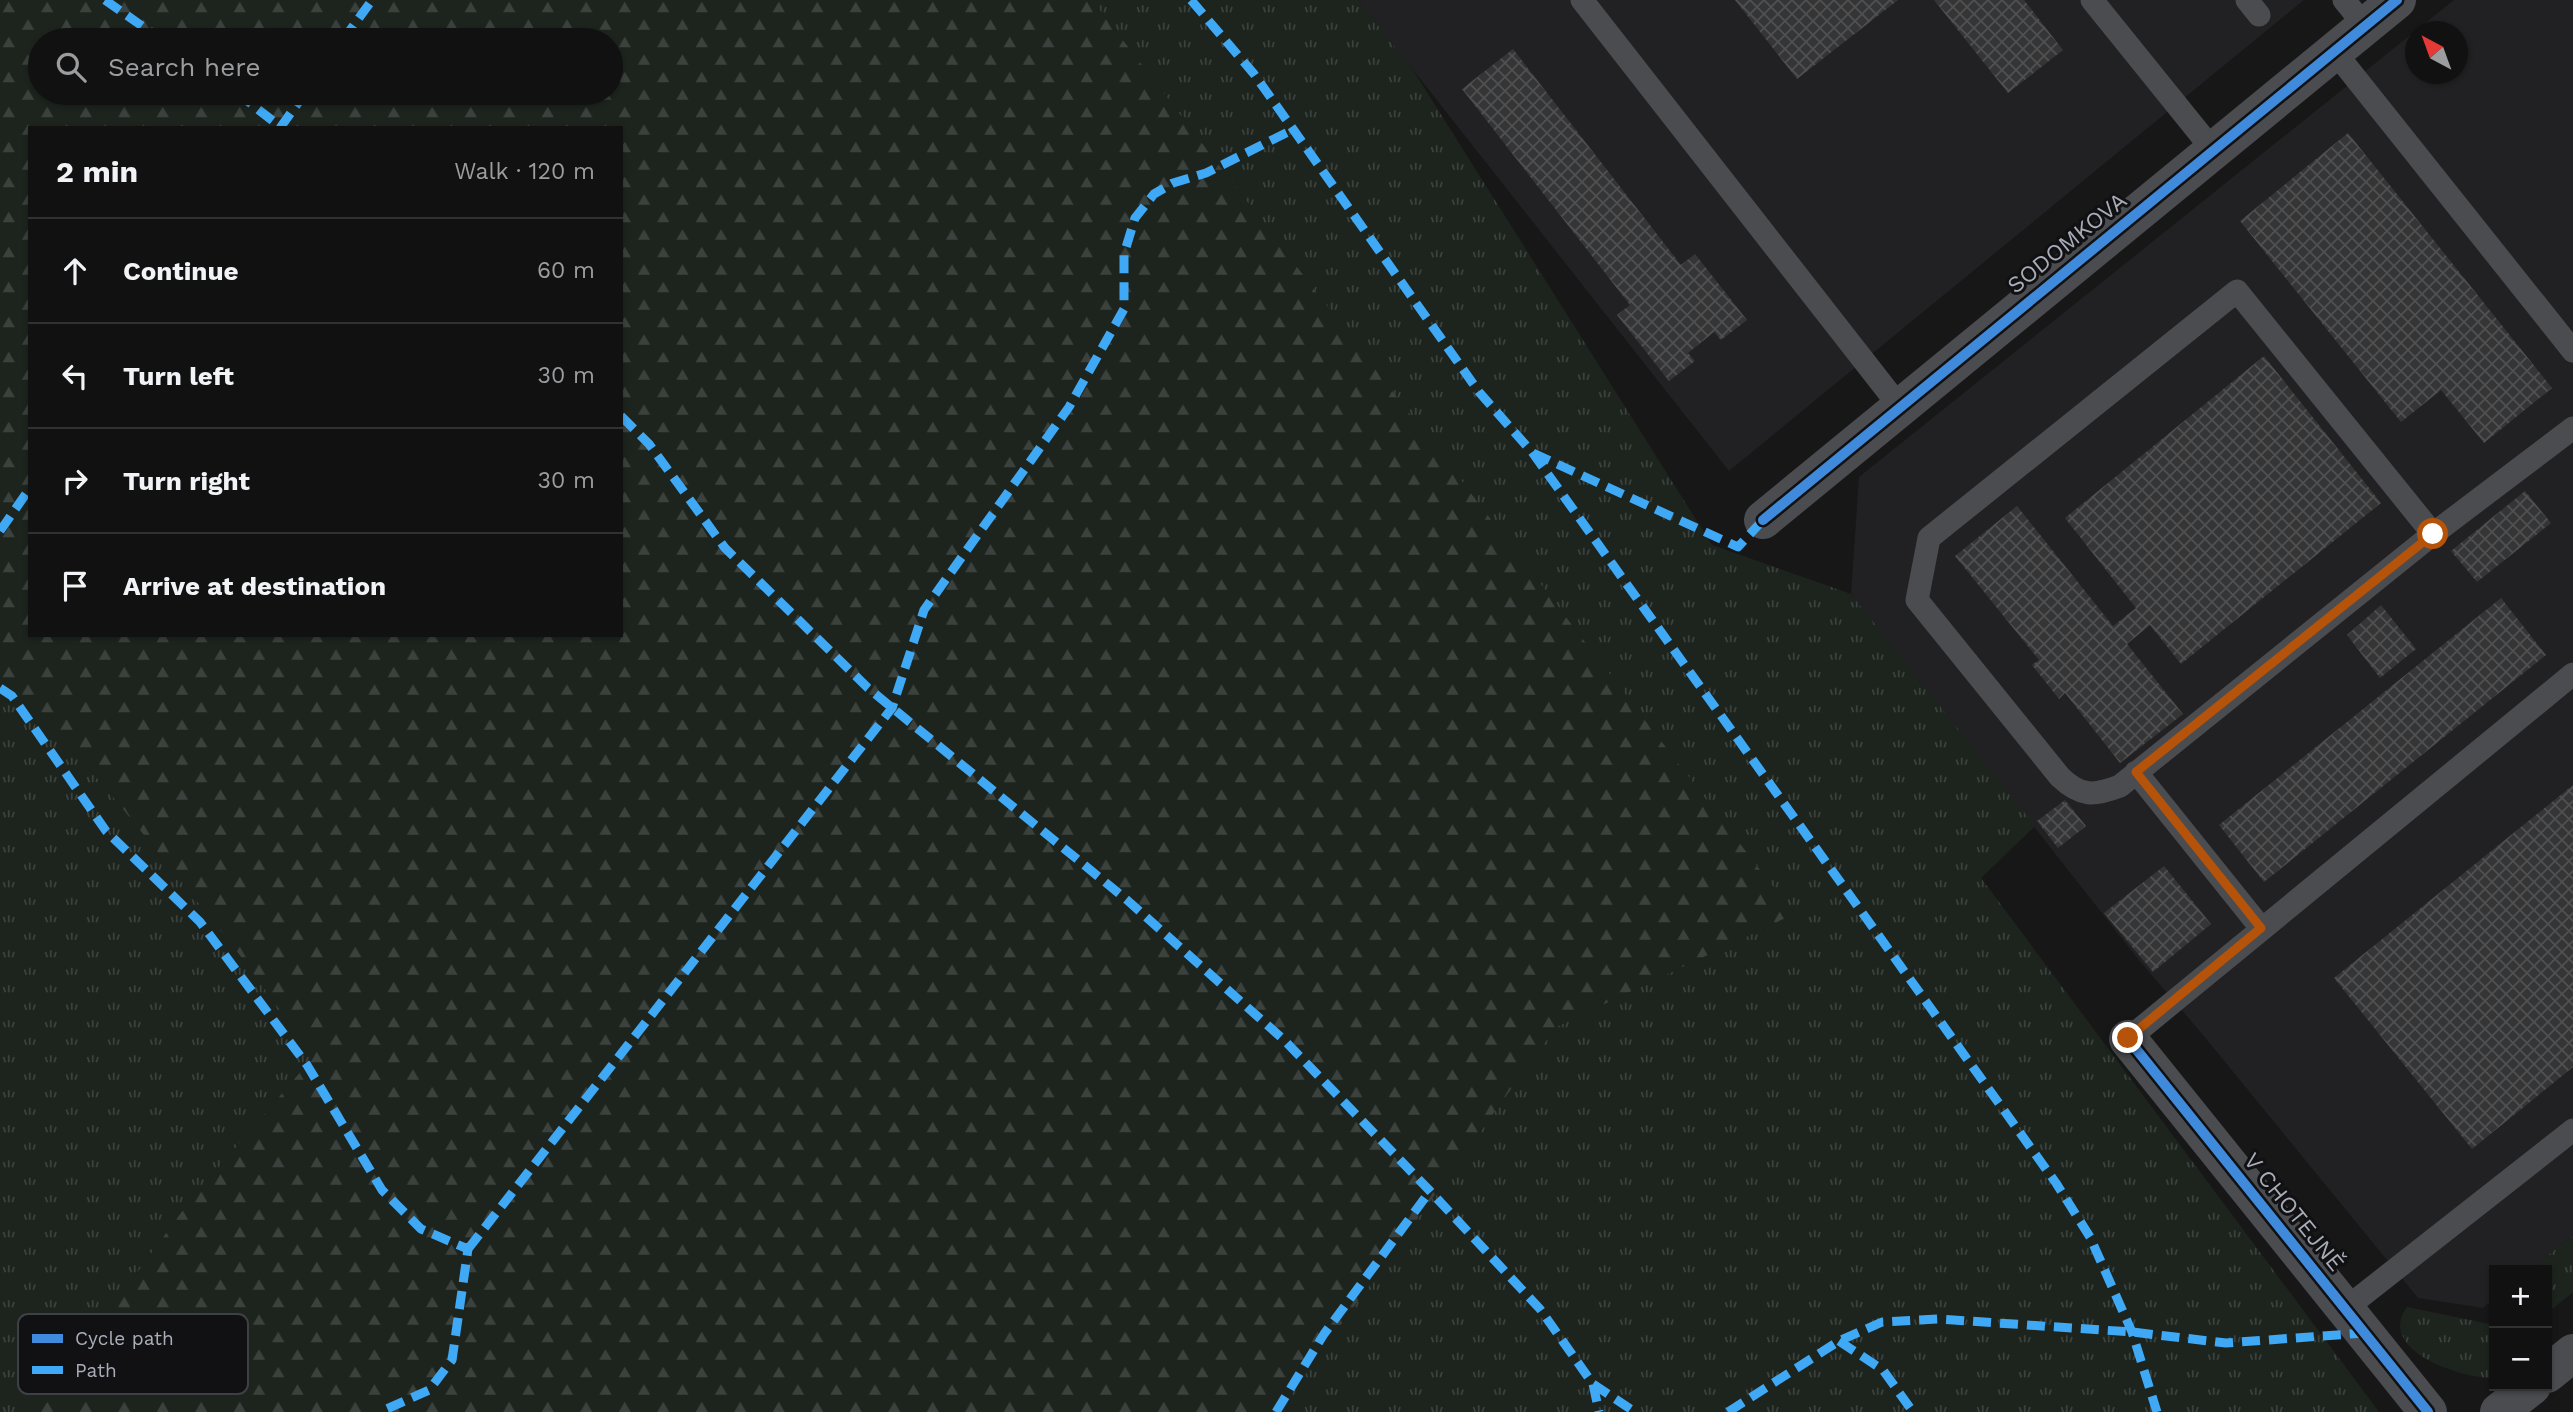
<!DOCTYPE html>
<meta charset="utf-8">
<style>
body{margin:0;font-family:"Work Sans",sans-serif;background:#1e1f1f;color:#f1f3f6}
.controls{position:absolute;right:21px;bottom:21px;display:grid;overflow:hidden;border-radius:0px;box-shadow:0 2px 5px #0004}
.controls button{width:63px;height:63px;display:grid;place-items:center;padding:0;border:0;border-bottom:2px solid #303131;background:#111;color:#f1f3f6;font:35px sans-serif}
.compass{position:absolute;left:2405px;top:21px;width:63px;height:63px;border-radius:50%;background:#111;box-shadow:0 2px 5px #0004;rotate:319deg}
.stop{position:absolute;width:21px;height:21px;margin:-16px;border:5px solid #b45309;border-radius:50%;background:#fff}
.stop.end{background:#b45309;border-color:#fff;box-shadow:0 2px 7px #0008}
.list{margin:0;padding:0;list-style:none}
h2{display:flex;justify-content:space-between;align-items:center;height:91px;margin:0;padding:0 28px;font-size:30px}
h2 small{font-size:23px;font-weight:400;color:#9c9d9f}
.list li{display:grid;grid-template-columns:46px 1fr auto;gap:21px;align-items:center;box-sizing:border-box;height:105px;padding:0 28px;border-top:2px solid #303131}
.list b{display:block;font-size:26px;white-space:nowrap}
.list em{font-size:23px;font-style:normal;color:#9c9d9f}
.icon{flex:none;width:38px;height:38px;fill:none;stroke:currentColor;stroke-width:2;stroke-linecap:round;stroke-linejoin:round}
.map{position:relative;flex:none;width:2573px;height:1412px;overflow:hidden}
.search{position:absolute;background:#111;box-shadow:0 2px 5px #0004;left:28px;top:28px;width:595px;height:77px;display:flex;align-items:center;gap:18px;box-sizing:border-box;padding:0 24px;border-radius:38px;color:#9c9d9f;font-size:26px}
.panel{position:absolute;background:#111;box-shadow:0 2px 5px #0004;left:28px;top:126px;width:595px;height:511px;border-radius:0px}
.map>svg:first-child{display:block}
</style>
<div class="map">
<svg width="2573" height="1412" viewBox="0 0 2573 1412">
<defs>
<pattern id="grass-tufts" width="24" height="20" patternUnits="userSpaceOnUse" patternTransform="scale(1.75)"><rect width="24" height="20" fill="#1d241e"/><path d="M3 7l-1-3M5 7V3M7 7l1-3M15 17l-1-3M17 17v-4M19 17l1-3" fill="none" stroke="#3b413d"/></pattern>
<pattern id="forest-firs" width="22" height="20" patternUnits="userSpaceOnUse" patternTransform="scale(1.75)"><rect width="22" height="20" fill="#1d241e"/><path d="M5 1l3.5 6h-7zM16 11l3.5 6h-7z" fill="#3b413d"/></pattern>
<pattern id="building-cross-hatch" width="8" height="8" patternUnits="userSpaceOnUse" patternTransform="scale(1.75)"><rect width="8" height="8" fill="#353536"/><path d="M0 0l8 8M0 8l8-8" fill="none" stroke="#4f5051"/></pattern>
</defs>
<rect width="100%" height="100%" fill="#171717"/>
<path fill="#212123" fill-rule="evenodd" d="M1358 0H2304L1729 471Z
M2454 0H2573V1235L2530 1270H2494V1299L2483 1308 2418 1298 2203 1035 2138 959 1851 594 1859 477ZM2416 32H2458V74H2416Z"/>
<path fill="url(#grass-tufts)" d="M1092 0H1358L1411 67 1712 545 1851 594 2035 826 1981 878 2379 1412H1278L1556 1027 1794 914Z
M0 677 102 783 230 942 314 1056 186 1206 99 1325 40 1412H0Z
M2573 1235V1292L2547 1313V1270H2530Z
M2407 1307 2494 1325V1378C2464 1379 2375 1351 2407 1307Z"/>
<path fill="url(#forest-firs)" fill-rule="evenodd" d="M0 0H1092L1794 914 1556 1027 1278 1412H40L99 1325 186 1206 314 1056 230 942 102 783 0 677ZM40 40H611V93H40ZM30 128H621V635H30Z"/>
<path fill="url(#building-cross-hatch)" d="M1735 0H1898L1797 79Z
M1934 0H2024L2063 50 2008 93Z
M1513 49 1681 265 1695 254 1747 320 1721 340 1714 332 1688 353 1695 361 1669 381 1617 315 1630 305 1462 89Z
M2348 133 2552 388 2484 443 2441 390 2401 422 2240 221Z
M2264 356 2381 503 2181 664 2150 625 2127 644 2183 714 2120 763 2065 693 2059 699 2032 665 2039 660 1955 556 2017 506 2113 626 2136 608 2065 518Z
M2525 491 2551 523 2477 582 2451 551Z
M2501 598 2546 655 2264 882 2219 825Z
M2381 605 2416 649 2380 678 2347 635Z
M2573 785V1067L2472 1149 2334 978Z
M2065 800 2086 826 2058 848 2037 821Z
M2164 866 2211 924 2153 972 2104 913Z"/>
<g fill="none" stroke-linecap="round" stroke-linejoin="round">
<path stroke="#4b4c50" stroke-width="23" d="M1582 0 1900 407
M2092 0 2213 150
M2247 0 2259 15
M2344 0 2365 26
M2334 51 2573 351
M2433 534 2237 291 1929 538 1917 600 2060 777C2081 797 2094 796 2120 786L2433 534 2573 428
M2136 772 2261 928
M2128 1039 2573 674
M2345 1309 2573 1130"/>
<path stroke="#4b4c50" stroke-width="38" d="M1763 520 2397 0
M2128 1039 2428 1412
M2547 1374 2573 1353
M2499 1412 2532 1386"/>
<path stroke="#3fa9f5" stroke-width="9" stroke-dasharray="18 9" stroke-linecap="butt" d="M105 0 162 40
M1191 0 1254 74 1479 392 1532 452 2056 1183 2090 1237 2132 1332 2157 1412
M343 40 372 0
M237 93 282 128
M280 128 305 93
M621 416 649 444 725 548 868 688 1127 900 1284 1040 1430 1191 1540 1309 1593 1384 1599 1412
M1533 453 1738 547 1763 520
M0 531 30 488
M0 688 12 696 106 831 200 922 307 1065 382 1190 421 1229 468 1249 452 1360 429 1390 380 1412
M468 1249 892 708 924 610 1069 407 1124 309V254L1135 218 1154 194 1173 183 1206 173 1294 129
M1839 1341 1883 1370 1913 1412
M1593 1384 1635 1412
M1276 1412 1324 1334 1430 1191
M1728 1412 1839 1341 1882 1322 1938 1319 2132 1332 2226 1343 2364 1333"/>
<g stroke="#111113" stroke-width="15">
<path id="cycleway" d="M1763 520 2397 0
M2128 1039 2428 1412"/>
</g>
<use href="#cycleway" stroke="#408adc" stroke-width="10"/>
</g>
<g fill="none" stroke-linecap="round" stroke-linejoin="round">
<path stroke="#b45309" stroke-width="9" d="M2128 1038 2261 928 2136 772 2433 534"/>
</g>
<g text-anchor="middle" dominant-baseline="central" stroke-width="6" stroke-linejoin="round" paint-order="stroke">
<g font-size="23" fill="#a8adb8" stroke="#111113">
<text transform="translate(2067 243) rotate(-39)">SODOMKOVA</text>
<text transform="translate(2294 1212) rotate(51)">V CHOTEJNĚ</text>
</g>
</g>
<rect x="18" y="1314" width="230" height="80" rx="10" fill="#111113" stroke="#3e4045" stroke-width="2"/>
<rect x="32" y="1334" width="31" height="9" fill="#408adc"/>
<rect x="32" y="1366" width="31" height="8" fill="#3fa9f5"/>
<g font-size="19" fill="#a8adb8">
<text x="75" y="1345">Cycle path</text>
<text x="75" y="1377">Path</text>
</g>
</svg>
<div class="controls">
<button>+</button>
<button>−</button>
</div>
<svg class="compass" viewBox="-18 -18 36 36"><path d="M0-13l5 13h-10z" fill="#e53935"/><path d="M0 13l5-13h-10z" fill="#9c9d9f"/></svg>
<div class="stop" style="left:2433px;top:534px"></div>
<div class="stop end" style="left:2128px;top:1038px"></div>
<div class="search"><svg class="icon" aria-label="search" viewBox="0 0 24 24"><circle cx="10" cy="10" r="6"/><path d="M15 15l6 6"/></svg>Search here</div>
<section class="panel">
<h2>2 min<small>Walk · 120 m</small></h2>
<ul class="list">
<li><svg class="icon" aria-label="ahead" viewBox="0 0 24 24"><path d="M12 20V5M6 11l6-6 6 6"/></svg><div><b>Continue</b></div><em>60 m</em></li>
<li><svg class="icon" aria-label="left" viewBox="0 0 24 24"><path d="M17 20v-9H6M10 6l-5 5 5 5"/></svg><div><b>Turn left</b></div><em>30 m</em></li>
<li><svg class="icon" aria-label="right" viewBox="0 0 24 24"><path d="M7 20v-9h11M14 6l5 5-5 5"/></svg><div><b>Turn right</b></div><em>30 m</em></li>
<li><svg class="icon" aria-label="arrive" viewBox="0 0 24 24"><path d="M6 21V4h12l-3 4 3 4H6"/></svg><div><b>Arrive at destination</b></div></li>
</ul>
</section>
</div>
